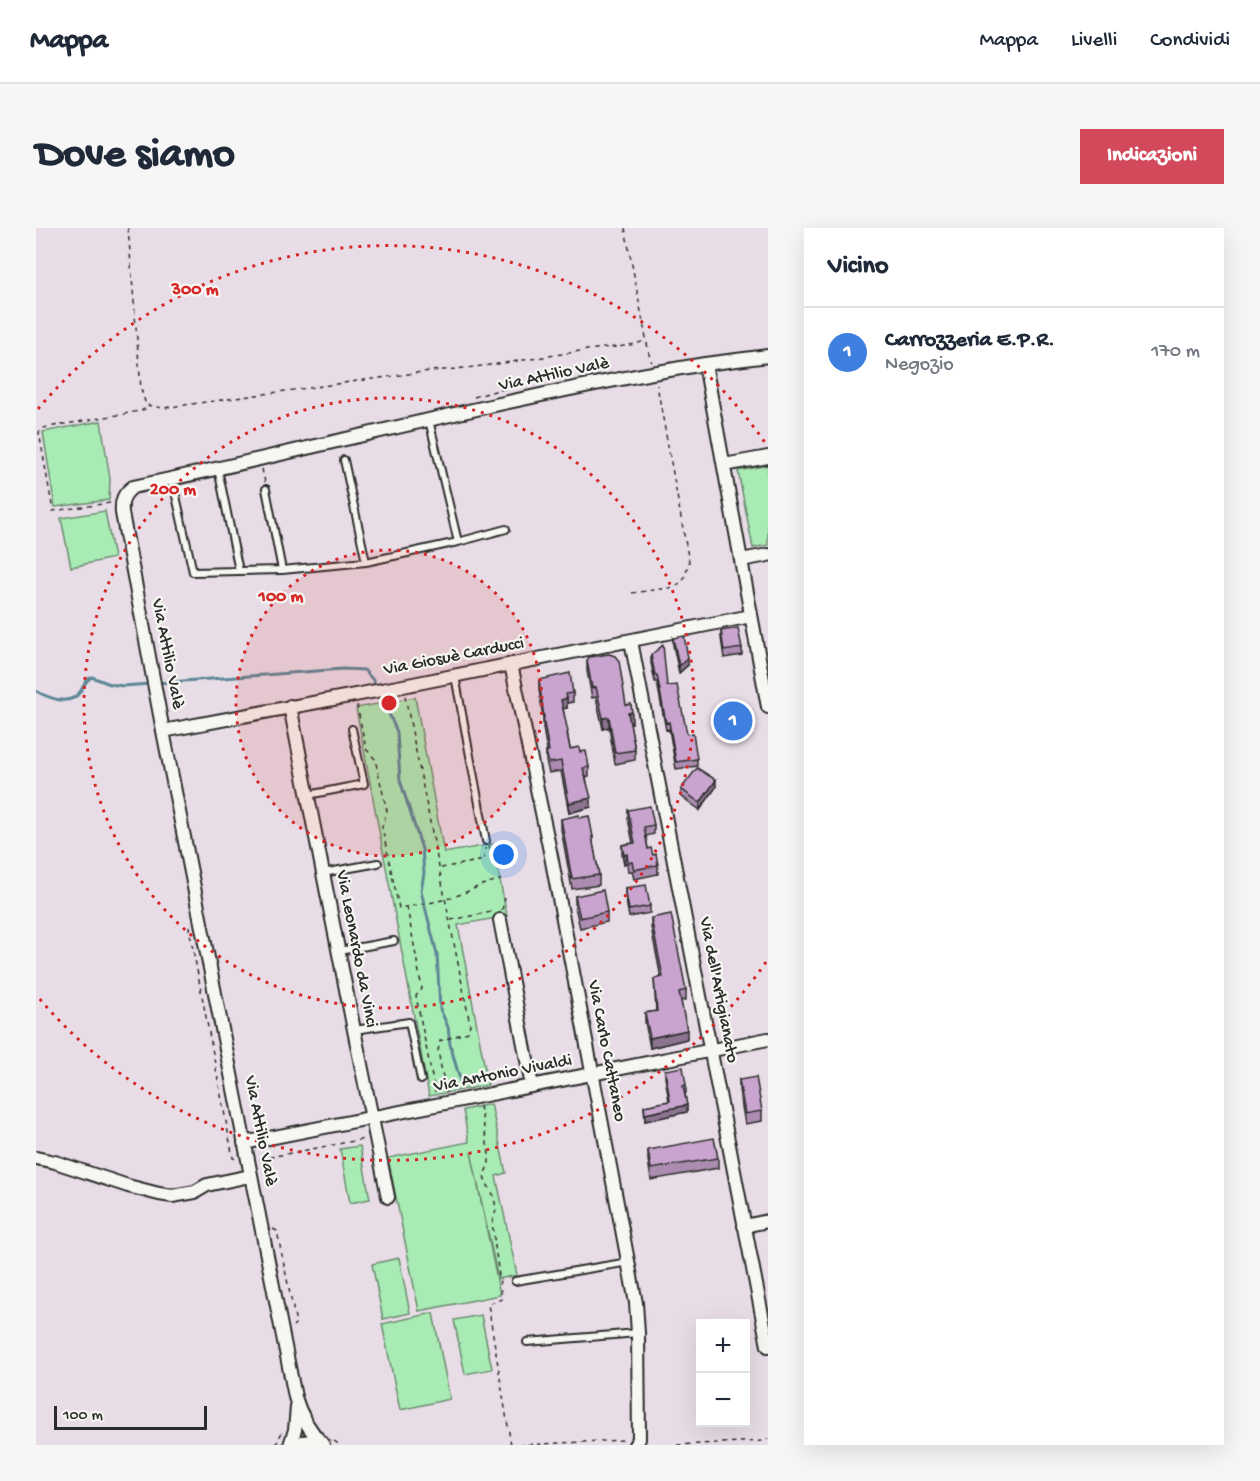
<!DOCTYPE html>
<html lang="it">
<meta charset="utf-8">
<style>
body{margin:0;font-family:"Gochi Hand",sans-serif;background:#f6f6f7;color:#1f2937}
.controls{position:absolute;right:18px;bottom:18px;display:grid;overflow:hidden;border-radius:0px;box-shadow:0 6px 24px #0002}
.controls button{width:54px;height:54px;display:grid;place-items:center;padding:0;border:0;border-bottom:2px solid #e0e1e3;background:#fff;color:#1f2937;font:30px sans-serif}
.scale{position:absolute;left:18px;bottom:15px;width:153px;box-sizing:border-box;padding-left:6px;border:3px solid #2b2b2b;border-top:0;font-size:16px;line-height:21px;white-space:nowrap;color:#2b2b2b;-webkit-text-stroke:4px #f6f6f2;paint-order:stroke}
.you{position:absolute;left:468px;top:627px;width:21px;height:21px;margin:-15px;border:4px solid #fff;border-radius:50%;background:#1a73e8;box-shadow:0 0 0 9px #1a73e833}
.badge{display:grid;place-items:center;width:39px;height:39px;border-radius:50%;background:#d1495b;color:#fff;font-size:20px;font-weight:700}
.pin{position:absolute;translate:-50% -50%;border:3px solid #fff;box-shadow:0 2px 6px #0006}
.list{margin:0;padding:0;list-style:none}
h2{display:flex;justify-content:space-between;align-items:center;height:78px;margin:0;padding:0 24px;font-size:26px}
h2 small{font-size:20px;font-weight:400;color:#747a83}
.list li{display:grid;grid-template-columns:39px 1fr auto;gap:18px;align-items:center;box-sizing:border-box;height:90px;padding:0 24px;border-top:2px solid #e0e1e3}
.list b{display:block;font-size:22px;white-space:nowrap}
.list p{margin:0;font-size:20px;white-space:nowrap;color:#747a83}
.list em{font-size:20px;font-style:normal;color:#747a83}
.map{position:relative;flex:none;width:732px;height:1217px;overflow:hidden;border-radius:0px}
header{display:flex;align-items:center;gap:36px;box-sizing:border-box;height:84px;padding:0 30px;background:#fff;border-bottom:2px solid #e0e1e3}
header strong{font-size:28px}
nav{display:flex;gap:33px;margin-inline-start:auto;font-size:21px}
.intro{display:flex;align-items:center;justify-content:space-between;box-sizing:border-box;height:144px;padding:0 36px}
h1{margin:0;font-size:42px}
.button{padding:15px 27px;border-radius:0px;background:#d1495b;color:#fff;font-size:21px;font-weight:700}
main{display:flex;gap:36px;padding:0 36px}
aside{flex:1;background:#fff;border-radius:0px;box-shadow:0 6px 24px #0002}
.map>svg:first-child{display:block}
</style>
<header>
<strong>Mappa</strong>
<nav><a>Mappa</a><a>Livelli</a><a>Condividi</a></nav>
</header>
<div class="intro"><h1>Dove siamo</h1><a class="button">Indicazioni</a></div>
<main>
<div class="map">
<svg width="732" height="1217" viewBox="0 0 732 1217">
<rect width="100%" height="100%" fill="#e8dde7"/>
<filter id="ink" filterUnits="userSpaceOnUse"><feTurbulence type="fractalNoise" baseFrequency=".0167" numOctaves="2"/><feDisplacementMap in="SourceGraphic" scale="12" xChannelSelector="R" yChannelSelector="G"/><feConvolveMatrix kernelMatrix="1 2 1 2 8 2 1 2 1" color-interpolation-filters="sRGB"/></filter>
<g filter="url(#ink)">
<path fill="#a9ebb4" stroke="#6a8b70" stroke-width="1.5" d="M65 193 74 251 73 272 19 279 7 204Z
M732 237V317L717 320 702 243Z
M69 283 78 330 35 339 25 290Z
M379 469 408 625 457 616 471 688 422 697 452 857 393 868 320 480Z
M455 876 470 945 460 948 481 1047 462 1051 435 924 464 1067 383 1083 352 930 433 914 427 882Z
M324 918 334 971 314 975 304 921Z
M363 1030 374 1085 347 1091 336 1036Z
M397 1085 414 1171 364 1182 346 1096Z
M445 1087 456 1141 429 1146 418 1092Z"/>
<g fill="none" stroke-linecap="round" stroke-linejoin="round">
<path stroke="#5c8796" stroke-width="3" d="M121 455 307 441 328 442 337 452 341 460
M0 463C13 470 33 479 44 464 48 458 49 452 56 449L74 456 87 458 114 456
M344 466 361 504 364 552 386 621 388 645 385 663 401 726 404 781 412 799 414 816 426 859"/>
<g stroke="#2b2b2b" stroke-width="10">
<path id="service" d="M393 192 422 314
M308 232 330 334
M182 241 203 343
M230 261 246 342
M140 268 157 344 246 342 330 334 422 314 470 301
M419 448 450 613
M272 567 328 556 316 501
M287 645 342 635
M303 723 358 713
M318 802 373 794 385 852
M479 1053 593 1034
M491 1114 602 1105"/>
</g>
<g stroke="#2b2b2b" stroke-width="16">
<path id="minor" d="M732 128 669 136 732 479
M688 237 732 229
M705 332 732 327
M595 413 732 1118
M475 436 515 628 600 1075 602 1105 603 1211 599 1217
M254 478 318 802 352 969
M127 503 367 458 715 388
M464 692 496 858
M208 915 732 811
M0 930 19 934 92 958 123 966 136 968 159 964 171 957 214 948
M708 998 732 993
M254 1217 259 1202 261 1179
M287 1217C274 1203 264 1187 259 1169L127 503 86 285C85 273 87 266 97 259 288 219 477 167 669 136"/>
</g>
<g stroke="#2b2b2b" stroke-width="22">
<path id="primary" d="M266 1217 279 1216 284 1217"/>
</g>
<path stroke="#2b2b2b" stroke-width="1.5" stroke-dasharray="4.5 4.5" stroke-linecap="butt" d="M92 0 105 161 110 177 127 180 394 143C446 140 499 130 551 122 570 119 593 120 610 112
M589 0 614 131 616 134
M438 169 462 162 480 160
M226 241 229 254
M74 275 17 283 3 204 7 200 104 183 109 181 110 178
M596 365 639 359 648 351 653 334 621 157
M369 468 434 796 432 804 404 813 402 823 410 865
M321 477 329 516
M330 521 339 531 351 583 346 599 363 680C382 677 402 674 420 668 437 662 446 655 465 652
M453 619 463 638
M405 640 448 632 449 620
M371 679 386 761 380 768 399 864
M466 682 469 670
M415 692 455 684
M154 698 153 700 197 930 200 931
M444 878 453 926V935L448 948 450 954 458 968 460 982 456 995 466 1071 452 1076 475 1217
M224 931 328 911
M237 1001 241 1003 260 1095 257 1098
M298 1213 304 1217
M240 1217 246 1204
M483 1217 587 1212
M641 1217 727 1213 732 1211"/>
<use href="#service" stroke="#f6f6f2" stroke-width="6"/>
<use href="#minor" stroke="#f6f6f2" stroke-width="12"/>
<use href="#primary" stroke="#f6f6f2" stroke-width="18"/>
</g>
<path fill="#ac8db1" stroke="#2b2b2b" stroke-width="1.5" d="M685 403 706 420V427L688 430 685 410Z
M637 410 652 437 643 445 637 417Z
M615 427 631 458 651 506 661 531V538L640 541 633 501 630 502 621 454H619L615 435Z
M551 433 590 477 596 495H594L599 522V532L579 536 573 499 567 501 560 469 556 470 551 443Z
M503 452 537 465V474L531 475V480H527L534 521 544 524 553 539V548L550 549 555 579 533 585 525 543 513 545 510 533V524L511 523 507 500V490L503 461Z
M680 559 664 582 645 568V561Z
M592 582 618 597V606L610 608 612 621 622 637V646L598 651 596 643 592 644 591 635 588 636 586 627V617L597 615 592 591Z
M543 590 557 609V616L563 647V657L536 661 525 601V591Z
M589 660 614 678V685L593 689 589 667Z
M539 668 571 684V694L544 700 539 679Z
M615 690 650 762V772L645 773 651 811 614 820 609 794V785L620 783 618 751 625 750 615 699Z
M629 842 650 857V865H649L651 884 609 893 608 878 633 873 629 849Z
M703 852 726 883V893L709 896 703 862Z
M612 922 682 930V940L615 952 612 932Z"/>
<path fill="#8c7390" stroke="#2b2b2b" stroke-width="1.5" d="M652 430V437L643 445V438Z
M531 470V480L525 481V472Z
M596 484V495H592V485Z
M573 489V499L567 501V490Z
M680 552V559L664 582V575Z
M555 570V579L533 585V575Z
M591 626V635L588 636V627Z
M651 802V811L614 820V810Z
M651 877V884L609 893V886Z"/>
<path fill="#c8a4ce" stroke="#2b2b2b" stroke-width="1.5" d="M702 400 706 420 688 423 685 403Z
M648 408 652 430 643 438 637 410Z
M627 417 631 458 641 457 651 506 657 505 661 531 640 534 633 494 630 495 621 447H619L615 427Z
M573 426 579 428 583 433 590 477 595 476 596 484 592 485 599 522 579 525 573 489 567 490 560 459 556 460 551 433 553 429Z
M534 445 537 465 530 466 531 470 525 472 532 504 531 505 534 521 543 519 544 524 550 523 553 539 547 540 555 570 533 575 525 533 513 535 510 524 513 523 507 490H508L503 452Z
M661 540 680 552 664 575 645 561Z
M614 578 618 597 608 599 612 621 615 620 617 627 620 626 622 637 598 642 596 634 592 635 591 626 588 627 586 617 599 615 592 582Z
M543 587V590L553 588 557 609H556L563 647 536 651 525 591Z
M610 657 614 678 593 682 589 660Z
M567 662 571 684 544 690 539 668Z
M635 686 650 762 643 764 651 802 614 810 609 785 621 783 618 751 627 749 615 690Z
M647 839 650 857 647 858 651 877 609 886 608 878 634 873 629 842Z
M720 849 726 883 709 886 703 852Z
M678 910 682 930 615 941 612 922Z"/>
</g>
<circle cx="353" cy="475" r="153" fill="#d62828" fill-opacity=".12"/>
<g fill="none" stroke="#d62828" stroke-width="3" stroke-dasharray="3 6">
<circle cx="353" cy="475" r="153"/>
<circle cx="353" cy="475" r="305"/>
<path d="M730 734A458 458 0 0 1 2 769M2 181A458 458 0 0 1 730 216"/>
</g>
<g text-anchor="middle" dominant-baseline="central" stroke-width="4.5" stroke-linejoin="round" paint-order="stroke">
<g font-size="18" fill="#2b2b2b" stroke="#f6f6f2">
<text transform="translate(518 147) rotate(-12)">Via Attilio Valè</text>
<text transform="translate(131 426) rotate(79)">Via Attilio Valè</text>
<text transform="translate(418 429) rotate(-11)">Via Giosuè Carducci</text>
<text transform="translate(320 721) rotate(79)">Via Leonardo da Vinci</text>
<text transform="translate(682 762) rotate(79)">Via dell'Artigianato</text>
<text transform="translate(570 823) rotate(79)">Via Carlo Cattaneo</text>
<text transform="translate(467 846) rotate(-11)">Via Antonio Vivaldi</text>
<text transform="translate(224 903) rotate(79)">Via Attilio Valè</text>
</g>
</g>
<circle cx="353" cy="475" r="9" fill="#d62828" stroke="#f6f6f2" stroke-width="3"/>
<g font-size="18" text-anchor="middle" font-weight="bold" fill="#d62828" stroke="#f6f6f2" stroke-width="4.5" stroke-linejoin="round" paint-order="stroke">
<text x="159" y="66">300 m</text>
<text x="137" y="266">200 m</text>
<text x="245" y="373">100 m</text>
</g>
</svg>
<div class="controls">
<button>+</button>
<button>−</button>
</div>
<div class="scale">100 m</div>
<div class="you"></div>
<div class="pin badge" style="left:697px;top:493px;background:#3f7fe0">1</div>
</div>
<aside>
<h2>Vicino<small></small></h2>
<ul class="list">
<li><span class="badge" style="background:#3f7fe0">1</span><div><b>Carrozzeria E.P.R.</b><p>Negozio</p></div><em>170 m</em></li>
</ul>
</aside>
</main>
